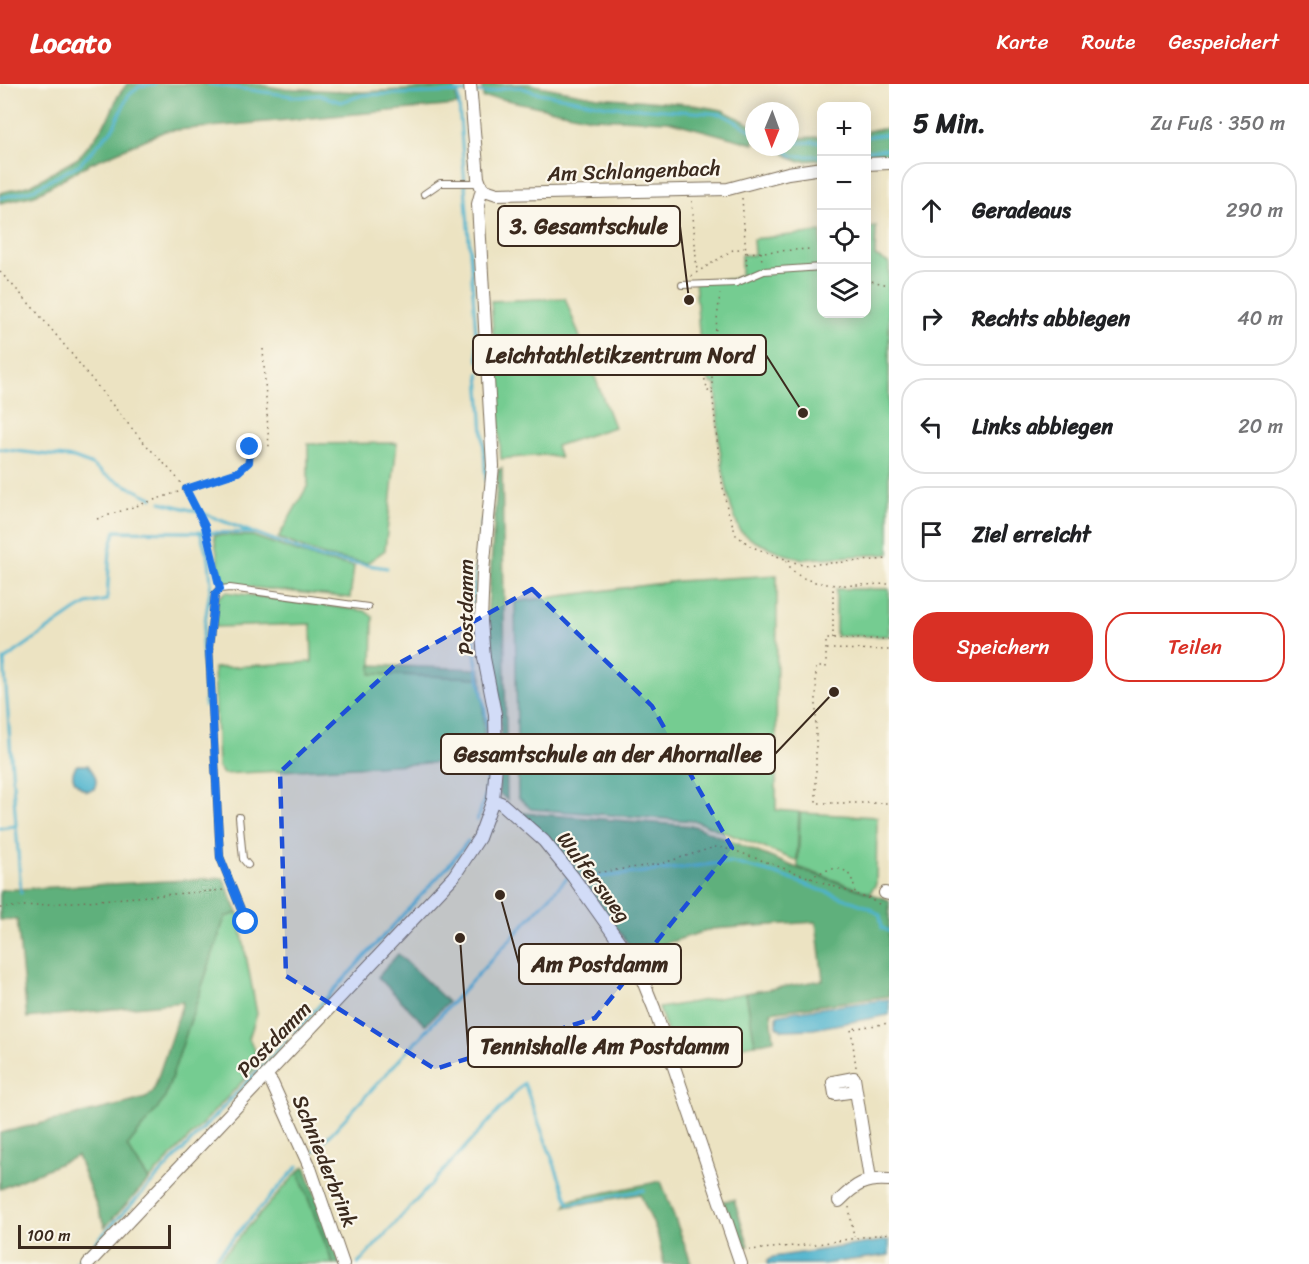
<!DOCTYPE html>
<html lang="de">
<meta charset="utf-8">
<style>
body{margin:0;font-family:Sriracha,sans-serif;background:#f2f2f2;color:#202124}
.controls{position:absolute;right:18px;top:18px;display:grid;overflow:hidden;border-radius:12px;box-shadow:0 3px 15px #0003}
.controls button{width:54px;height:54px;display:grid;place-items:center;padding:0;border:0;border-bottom:2px solid #e0e0e0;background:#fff;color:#202124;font:30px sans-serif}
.compass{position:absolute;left:745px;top:18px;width:54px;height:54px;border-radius:50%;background:#fff;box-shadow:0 3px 15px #0003;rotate:181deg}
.scale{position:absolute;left:18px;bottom:15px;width:153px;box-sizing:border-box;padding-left:6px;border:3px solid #3b2a1e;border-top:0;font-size:16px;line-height:21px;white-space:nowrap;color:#3b2a1e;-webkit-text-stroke:4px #fbf7ec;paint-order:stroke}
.stop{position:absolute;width:18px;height:18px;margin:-14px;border:4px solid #1a73e8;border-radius:50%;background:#fff}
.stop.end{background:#1a73e8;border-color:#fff;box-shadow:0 2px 6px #0008}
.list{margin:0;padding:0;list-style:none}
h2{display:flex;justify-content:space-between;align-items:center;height:78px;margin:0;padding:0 24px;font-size:26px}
h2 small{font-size:20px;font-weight:400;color:#757577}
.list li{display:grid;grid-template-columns:39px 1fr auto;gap:18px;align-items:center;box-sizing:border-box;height:96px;margin:0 12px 12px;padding:0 12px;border:2px solid #e0e0e0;border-radius:24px}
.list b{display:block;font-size:22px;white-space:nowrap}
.list em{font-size:20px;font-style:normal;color:#757577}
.actions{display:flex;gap:12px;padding:18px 24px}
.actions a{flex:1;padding:14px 0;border:2px solid #d93025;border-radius:24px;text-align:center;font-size:21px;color:#d93025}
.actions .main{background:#d93025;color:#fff}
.icon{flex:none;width:33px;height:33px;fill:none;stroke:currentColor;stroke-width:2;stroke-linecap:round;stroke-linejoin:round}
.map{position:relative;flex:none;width:889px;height:1180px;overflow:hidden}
header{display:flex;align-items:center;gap:36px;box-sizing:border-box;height:84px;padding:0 30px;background:#d93025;color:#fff}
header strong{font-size:28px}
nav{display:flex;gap:33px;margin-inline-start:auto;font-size:21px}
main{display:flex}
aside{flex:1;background:#fff}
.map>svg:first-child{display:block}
</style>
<header>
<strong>Locato</strong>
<nav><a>Karte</a><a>Route</a><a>Gespeichert</a></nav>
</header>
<main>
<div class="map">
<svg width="889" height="1180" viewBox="0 0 889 1180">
<rect width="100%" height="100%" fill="#fbf7ec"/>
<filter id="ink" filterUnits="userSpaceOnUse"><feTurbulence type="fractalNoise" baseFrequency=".0167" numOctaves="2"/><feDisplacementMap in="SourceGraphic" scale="12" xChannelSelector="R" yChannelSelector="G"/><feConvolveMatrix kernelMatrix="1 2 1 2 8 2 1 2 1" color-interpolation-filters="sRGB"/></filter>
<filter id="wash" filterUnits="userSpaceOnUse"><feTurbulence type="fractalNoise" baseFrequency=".008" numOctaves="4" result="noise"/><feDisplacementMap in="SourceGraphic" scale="24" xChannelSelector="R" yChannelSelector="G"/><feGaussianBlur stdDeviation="1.35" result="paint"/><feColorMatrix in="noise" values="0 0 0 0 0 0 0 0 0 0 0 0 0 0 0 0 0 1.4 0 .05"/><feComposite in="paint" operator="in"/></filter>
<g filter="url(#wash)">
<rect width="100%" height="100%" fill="#ece3c2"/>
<path fill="#74cc91" stroke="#587b58" stroke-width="1.5" d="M876 143 875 172 889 179V470L803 475 784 470 754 457 740 447 731 423 724 392 719 359 716 300 710 299 700 261 695 196 732 195 741 191V171H754L753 155 821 148 822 230H866L867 144Z
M565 214 614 343 556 362 560 374 544 371 501 375 491 217Z
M397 359 385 466 367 479 324 472 278 454 308 401V360Z
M214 451 253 452 320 476 354 482 350 514 222 500Z
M777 491 776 726 799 728 797 777 696 737 531 725 518 713 515 518 678 497Z
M836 505H889V552H836Z
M226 508 365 527 373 533 372 590 482 594 485 676 223 690 218 683 214 584 312 578 311 540 215 543 218 514Z
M800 729 877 733 876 800 870 809 798 783Z
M238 829 257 930 249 954 260 979 149 1096 127 1063 164 1016 225 833Z
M746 909 755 960 676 974 659 924Z
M298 1088 333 1180H215Z"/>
<path fill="#5fb07b" stroke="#4d6d4c" stroke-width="1.5" d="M127 0H255L279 4 362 8 455 3 457 21 165 47 89 80 35 111 0 119V109L31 101 78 74 94 55 109 33 118 12Z
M482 0H528L598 13 688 20 722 26 754 42V60L668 37 591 34 497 14H483Z
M889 44V71L867 73V47Z
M821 53V76L797 77 778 66 767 63H790V54Z
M502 384 507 716 499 709 501 629 487 536 498 386Z
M371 581 480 585 482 594 371 590Z
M521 729 694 742 797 784 889 816V912L771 928 774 956 755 960 746 909 823 896 816 838 712 845 635 869 583 797Z
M223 794 238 829 225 833 164 1016 127 1063 149 1096 105 1143 77 1072 0 1105V1049L128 1019 146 1014 153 1008 183 918 27 934 17 835 0 836V806Z
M398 870 448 918 425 941 378 893Z
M305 1082 340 1180H333L298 1088Z
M661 1097 691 1178 687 1180H664L657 1148 640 1110 565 1123 569 1116Z
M734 1116 749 1162 739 1163 723 1117Z"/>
<path fill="#4eb3cd" stroke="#446e76" stroke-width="1.5" d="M77 681H88C94 689 99 695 94 705L87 707C75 701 68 692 77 681Z
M889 915V931L813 945 782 946 777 942V931L791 928Z
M889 1156V1171L822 1180H767V1177L773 1173Z"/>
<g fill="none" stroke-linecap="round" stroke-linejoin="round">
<path stroke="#4eb3cd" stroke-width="3" d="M208 0 299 13 319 11 341 18 363 11 467 8
M458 7 478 277
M473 8 487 9 504 4 520 3 534 8 608 22 722 30 754 48
M866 53 889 50
M790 59 822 58
M780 63 793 72H822
M866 67 889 65
M0 114 32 106 80 80 113 44 128 12 140 2 155 0
M479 289 486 398
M0 365 74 374 90 380 107 392 152 414
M161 418 202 429 251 448
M482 437C476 485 468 534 477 582 483 615 489 639 488 674
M200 448 209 476 211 499 202 557 205 622
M477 736 485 713 488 685
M0 744 15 742
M584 795 730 778 776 790 868 823 880 831 882 844 889 847
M21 809 4 576 76 526 87 520 107 516 110 466 115 447 255 449 321 474 387 484
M294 949 449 781 468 757
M315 1067 567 794
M75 1180 287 956
M210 1180 298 1082
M358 1180 524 999 569 1120 644 1106"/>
</g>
</g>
<g filter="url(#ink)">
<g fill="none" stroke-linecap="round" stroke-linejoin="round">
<g stroke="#796b57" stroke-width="8">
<path id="service" d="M424 110 440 99H480
M682 201 736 199 764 187 822 183
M239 733 243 775 248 781
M246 838 220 773 209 563 215 510 220 505 230 504 368 523"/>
</g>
<g stroke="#796b57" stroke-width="14">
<path id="minor" d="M866 80 889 79
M482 105 497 110 728 105 788 89 822 84
M493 716 501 719 544 757 573 793 630 873 643 897 654 924 741 1180
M885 809 889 810
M266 991 272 999 309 1081 343 1180
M856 1007 835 1010 833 998 854 994 870 1095
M839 1117C856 1100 865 1094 889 1096
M88 1180 454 792 479 754 493 716 496 681 495 630 484 574 481 537 483 488 493 382 478 120 482 105 478 94 470 0"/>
</g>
<path stroke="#796b57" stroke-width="1.5" stroke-dasharray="1.5 4.5" stroke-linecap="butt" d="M742 114 747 184
M692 117 697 188
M761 168 762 178
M747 169 809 165
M0 188C49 238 90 295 135 348 151 368 172 385 186 406 204 434 213 464 217 496
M691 192 733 166 744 164
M866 196 889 201
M687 258 698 271 708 307H712L721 393 727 424 736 451 752 463 802 481 889 475
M263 265 269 363
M712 306V277L720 210
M97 435 238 388 249 378 250 363
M787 477C798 509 861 500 889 500
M833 555V501
M889 555H826V583H816V719H889
M827 565 889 566
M586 790 660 780 715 763 733 766 866 814 873 812
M810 794C832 781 852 778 855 809
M867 814 879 820
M0 824 224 806
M856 983 851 945 889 939
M849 1123 854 1153
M749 1166 817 1160 889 1149"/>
<use href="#service" stroke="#fff" stroke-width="6"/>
<use href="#minor" stroke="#fff" stroke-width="12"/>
</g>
</g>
<g fill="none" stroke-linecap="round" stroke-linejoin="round" filter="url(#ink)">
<path stroke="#1a73e8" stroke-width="8" d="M246 838 220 773 209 563 215 510 220 505 205 442 186 405 238 388 249 378 250 363"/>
</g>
<path fill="#1d4ed8" fill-opacity="0.2" stroke="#1d4ed8" stroke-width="4.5" stroke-dasharray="12 8" stroke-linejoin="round" d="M532 505 652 622 732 764 595 934 435 985 286 892 280 688 394 582Z"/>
<g text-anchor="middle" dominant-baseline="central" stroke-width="4.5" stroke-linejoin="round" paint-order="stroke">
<g font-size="21" fill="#3b2a1e" stroke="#fbf7ec">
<text transform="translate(634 87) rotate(-2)">Am Schlangenbach</text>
<text transform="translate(466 523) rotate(-90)">Postdamm</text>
<text transform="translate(594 793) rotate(53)">Wulfersweg</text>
<text transform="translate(274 955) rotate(-46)">Postdamm</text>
<text transform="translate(325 1077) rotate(68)">Schniederbrink</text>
</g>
</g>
<path fill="none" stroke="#3b2a1e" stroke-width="2" d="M689 216L680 142M803 329L766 271M834 608L775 670M500 811L519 880M460 854L468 963"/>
<g fill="#3b2a1e" stroke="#fbf7ec" stroke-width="2">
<circle cx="689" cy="216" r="6"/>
<circle cx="803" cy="329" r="6"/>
<circle cx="834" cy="608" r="6"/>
<circle cx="500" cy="811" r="6"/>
<circle cx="460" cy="854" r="6"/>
</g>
<g fill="#fbf7ec" stroke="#3b2a1e" stroke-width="2">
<rect x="498" y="122" width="182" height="40" rx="6"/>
<rect x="473" y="251" width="293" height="40" rx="6"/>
<rect x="441" y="650" width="334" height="40" rx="6"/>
<rect x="519" y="860" width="162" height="40" rx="6"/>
<rect x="468" y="943" width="274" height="40" rx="6"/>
</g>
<g font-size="22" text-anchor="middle" font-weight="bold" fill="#3b2a1e">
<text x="589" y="150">3. Gesamtschule</text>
<text x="620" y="279">Leichtathletikzentrum Nord</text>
<text x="608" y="678">Gesamtschule an der Ahornallee</text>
<text x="600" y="888">Am Postdamm</text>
<text x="605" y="970">Tennishalle Am Postdamm</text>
</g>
</svg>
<div class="controls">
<button>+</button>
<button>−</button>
<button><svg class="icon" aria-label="locate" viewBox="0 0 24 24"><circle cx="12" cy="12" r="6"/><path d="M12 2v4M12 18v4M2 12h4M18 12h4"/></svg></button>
<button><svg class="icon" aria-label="layers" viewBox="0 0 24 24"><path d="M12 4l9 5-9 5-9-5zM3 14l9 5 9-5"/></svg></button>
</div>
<svg class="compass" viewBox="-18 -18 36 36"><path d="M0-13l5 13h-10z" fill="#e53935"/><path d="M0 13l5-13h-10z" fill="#757577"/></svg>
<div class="scale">100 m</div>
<div class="stop" style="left:246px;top:838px"></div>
<div class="stop end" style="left:250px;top:363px"></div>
</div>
<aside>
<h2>5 Min.<small>Zu Fuß · 350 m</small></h2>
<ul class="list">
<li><svg class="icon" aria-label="ahead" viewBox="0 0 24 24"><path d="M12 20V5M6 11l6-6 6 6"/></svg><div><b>Geradeaus</b></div><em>290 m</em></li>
<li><svg class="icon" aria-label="right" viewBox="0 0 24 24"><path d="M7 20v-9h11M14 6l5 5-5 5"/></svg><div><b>Rechts abbiegen</b></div><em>40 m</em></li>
<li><svg class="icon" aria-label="left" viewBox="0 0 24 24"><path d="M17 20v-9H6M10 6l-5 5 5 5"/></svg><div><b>Links abbiegen</b></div><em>20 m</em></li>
<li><svg class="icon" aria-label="arrive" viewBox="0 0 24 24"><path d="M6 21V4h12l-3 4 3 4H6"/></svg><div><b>Ziel erreicht</b></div></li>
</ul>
<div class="actions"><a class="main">Speichern</a><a>Teilen</a></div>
</aside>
</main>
